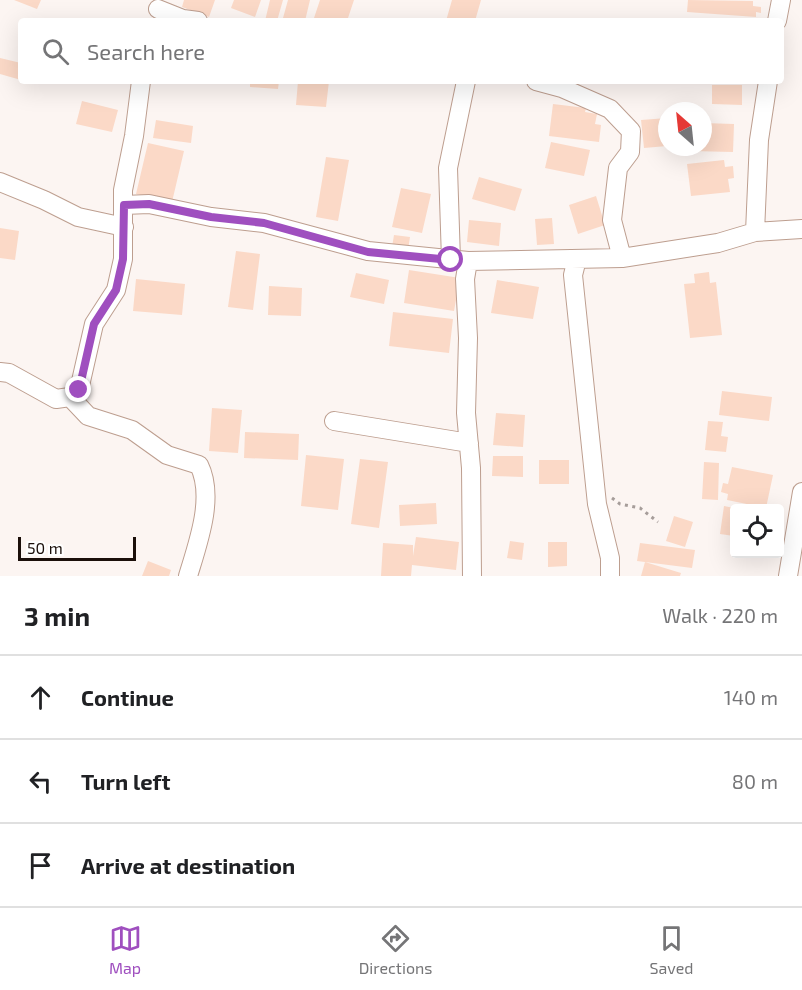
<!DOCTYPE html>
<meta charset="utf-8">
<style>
body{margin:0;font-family:"Exo 2",sans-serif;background:#f2f2f2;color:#202124}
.controls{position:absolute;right:18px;bottom:18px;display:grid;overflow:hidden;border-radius:6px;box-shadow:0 6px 24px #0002}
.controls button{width:54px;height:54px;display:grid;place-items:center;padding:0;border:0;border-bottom:2px solid #e0e0e0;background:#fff;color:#202124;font:30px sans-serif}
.compass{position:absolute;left:658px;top:102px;width:54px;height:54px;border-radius:50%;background:#fff;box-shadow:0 6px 24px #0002;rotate:333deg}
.scale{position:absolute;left:18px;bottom:15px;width:118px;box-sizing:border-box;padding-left:6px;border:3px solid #1b0f0a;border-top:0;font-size:16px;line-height:21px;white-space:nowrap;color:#1b0f0a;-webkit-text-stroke:4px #fff;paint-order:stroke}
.stop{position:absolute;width:18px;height:18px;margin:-14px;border:4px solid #9f4fbf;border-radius:50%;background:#fff}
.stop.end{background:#9f4fbf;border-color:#fff;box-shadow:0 2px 6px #0008}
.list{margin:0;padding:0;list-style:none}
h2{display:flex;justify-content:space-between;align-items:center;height:78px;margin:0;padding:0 24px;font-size:26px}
h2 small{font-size:20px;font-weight:400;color:#757577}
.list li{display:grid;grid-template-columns:39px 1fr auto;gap:18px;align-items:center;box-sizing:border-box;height:84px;padding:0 24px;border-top:2px solid #e0e0e0}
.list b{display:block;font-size:22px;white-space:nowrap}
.list em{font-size:20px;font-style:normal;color:#757577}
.icon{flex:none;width:33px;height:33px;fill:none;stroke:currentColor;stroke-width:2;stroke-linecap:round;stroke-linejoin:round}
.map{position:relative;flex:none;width:802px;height:576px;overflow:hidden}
.search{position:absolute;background:#fff;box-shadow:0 6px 24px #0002;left:18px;right:18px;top:18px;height:66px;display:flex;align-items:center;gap:15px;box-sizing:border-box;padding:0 21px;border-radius:6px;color:#757577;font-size:22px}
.sheet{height:330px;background:#fff}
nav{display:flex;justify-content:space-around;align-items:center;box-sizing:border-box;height:84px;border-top:2px solid #e0e0e0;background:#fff;font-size:16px;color:#757577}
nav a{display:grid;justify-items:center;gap:3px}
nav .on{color:#9f4fbf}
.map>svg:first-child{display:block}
</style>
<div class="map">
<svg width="802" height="576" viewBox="0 0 802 576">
<rect width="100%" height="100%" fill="#fcf5f2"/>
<path fill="#fbd9c7" d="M14 0H41L37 9Z
M184 0H215L209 17 182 7Z
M234 0H261L255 17 231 8Z
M270 0H283L277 21H265Z
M288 0H310L305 21 283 18Z
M320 0H354L347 21 314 18Z
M452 0H481L475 21H446Z
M688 0 753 1V6L761 7V13L756 12V17L687 12Z
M0 58 21 63V80L0 74Z
M250 81H279L278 89 250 87Z
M298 81H329L326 107 296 105Z
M712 85H742V105L712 104Z
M82 101 118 110 112 132 76 124Z
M553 104 586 108 585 112 597 114 595 124 601 125 599 142 549 136Z
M667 118V146L644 148 641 120Z
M156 120 193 126 191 143 153 138Z
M703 123 734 124 733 152 691 151V147H703Z
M551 142 590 150 584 176 545 168Z
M148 143 184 151 172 202 136 194Z
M326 157 349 160 338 221 316 217Z
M724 160 725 167 733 166 734 178 728 179 730 192 691 196 687 164Z
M479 177 522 189 515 211 472 199Z
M401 188 431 194 422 233 392 227Z
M596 196 605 225 578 234 569 205Z
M552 218 554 244 537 245 535 219Z
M469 220 501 223 499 246 467 242Z
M0 228 19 231 15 260 0 258Z
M394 235 410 237 408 250 392 247Z
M236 251 260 254 253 310 228 307Z
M409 270 460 278 454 311 404 303Z
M709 272 710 283 716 282 722 335 690 338 684 284 695 283 694 274Z
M356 273 389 280 384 304 350 297Z
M136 279 185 284 182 315 133 311Z
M497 280 539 287 533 319 491 313Z
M269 286 302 288 301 316 268 315Z
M393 312 453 319 449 353 389 346Z
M722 391 772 397 769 421 719 415Z
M212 408 242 410 238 453 209 451Z
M496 413 525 415 523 447 493 445Z
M708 421 723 422 721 436 728 437 726 452 705 450Z
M245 432 299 434 298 460 244 458Z
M306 455 344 459 338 510 301 506Z
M493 456H523V477L492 476Z
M360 459 388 462 379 528 351 524Z
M539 460H569V484H539Z
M704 462 719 463 718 500 702 499Z
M732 467 773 475 766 508 727 500 728 494 721 492 723 483 728 484Z
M436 503 437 524 400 526 399 505Z
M724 506 734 508V536L720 534Z
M674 516 693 522 685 547 666 541Z
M416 537 459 542 456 570 412 565 411 576H381L383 543 413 545V556Z
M510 541 524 543 522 560 507 558Z
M548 542H567V566L548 567Z
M640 543 695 550 692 568 637 561Z
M148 561 171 570 169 576H142Z
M645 562 681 573 680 576H641Z"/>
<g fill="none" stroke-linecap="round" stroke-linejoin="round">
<g stroke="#bd9e8f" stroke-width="20">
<path id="minor" d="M158 9 183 19 198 21
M777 21 781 0
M536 81 562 88 610 109 631 131 630 152 618 168 612 220 622 258
M0 182 44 200 78 217 124 227
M124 205 149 204 211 217 264 223 368 251 468 261 622 258 718 243 755 232 802 229
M755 232 759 140 768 81
M577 259 573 275 597 504 610 558V576
M451 260 448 168 466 81
M468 261 465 279 468 338 466 413 471 468 472 576
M0 372 9 373 56 399 70 397 79 390 94 324 116 290 123 259V190L134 136 141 81
M70 397 88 416 132 430 167 455 199 465C215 497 198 543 188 576
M334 421 469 443
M788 576 802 492"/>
</g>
<path stroke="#a69d9a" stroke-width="3" stroke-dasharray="3 4.5" stroke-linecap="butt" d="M612 498 620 504 640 508 658 522"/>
<use href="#minor" stroke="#fff" stroke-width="18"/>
</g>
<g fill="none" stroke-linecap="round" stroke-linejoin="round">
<path stroke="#9f4fbf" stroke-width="8" d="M79 390 94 324 116 290 123 259 124 205 149 204 211 217 264 223 368 252 451 260"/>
</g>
</svg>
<div class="controls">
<button><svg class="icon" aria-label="locate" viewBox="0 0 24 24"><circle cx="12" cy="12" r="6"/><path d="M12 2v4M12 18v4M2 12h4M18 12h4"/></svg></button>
</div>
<svg class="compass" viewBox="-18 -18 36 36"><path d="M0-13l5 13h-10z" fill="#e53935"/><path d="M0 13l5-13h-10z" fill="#757577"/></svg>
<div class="scale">50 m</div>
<div class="stop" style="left:451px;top:260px"></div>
<div class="stop end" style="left:79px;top:390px"></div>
<div class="search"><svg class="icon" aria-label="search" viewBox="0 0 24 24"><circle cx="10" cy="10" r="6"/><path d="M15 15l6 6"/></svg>Search here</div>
</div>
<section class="sheet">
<h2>3 min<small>Walk · 220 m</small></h2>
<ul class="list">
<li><svg class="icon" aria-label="ahead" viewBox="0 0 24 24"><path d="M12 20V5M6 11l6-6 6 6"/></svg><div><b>Continue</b></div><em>140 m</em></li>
<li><svg class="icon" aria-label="left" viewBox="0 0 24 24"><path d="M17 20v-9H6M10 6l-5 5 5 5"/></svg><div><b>Turn left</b></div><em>80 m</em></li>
<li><svg class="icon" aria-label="arrive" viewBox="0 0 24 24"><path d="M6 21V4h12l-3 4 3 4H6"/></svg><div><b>Arrive at destination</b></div></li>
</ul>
</section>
<nav>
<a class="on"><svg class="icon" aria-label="map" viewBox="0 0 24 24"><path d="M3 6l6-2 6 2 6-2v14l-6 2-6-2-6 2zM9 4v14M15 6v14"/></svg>Map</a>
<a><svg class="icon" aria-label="directions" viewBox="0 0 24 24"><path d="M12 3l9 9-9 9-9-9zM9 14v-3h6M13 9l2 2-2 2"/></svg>Directions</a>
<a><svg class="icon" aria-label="saved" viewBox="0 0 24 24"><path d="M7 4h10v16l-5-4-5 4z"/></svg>Saved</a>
</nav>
